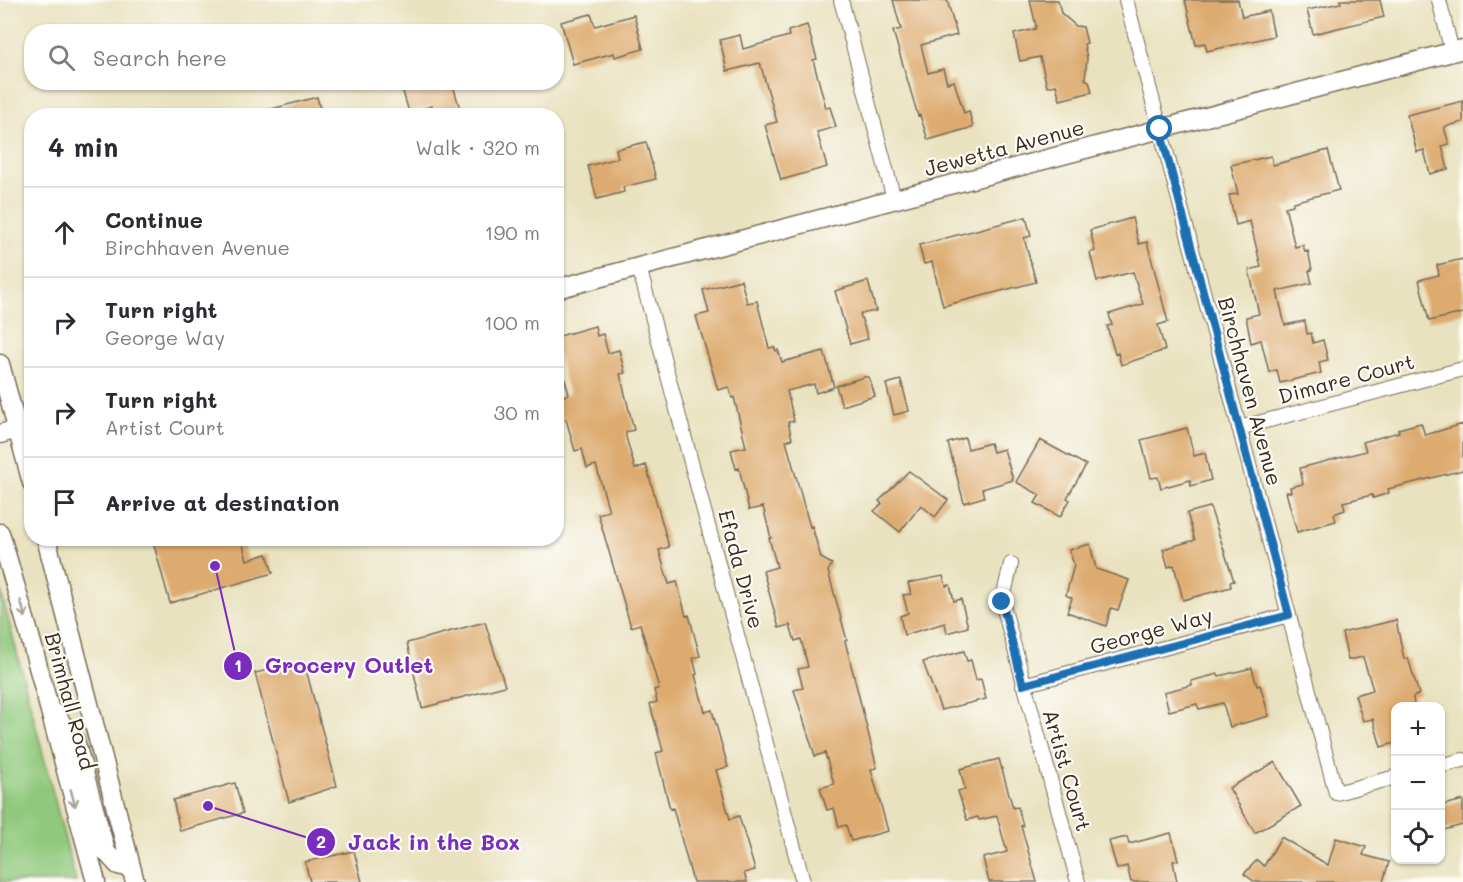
<!DOCTYPE html>
<meta charset="utf-8">
<style>
body{margin:0;font-family:Mali,sans-serif;background:#f2f2f3;color:#2b2b33}
.controls{position:absolute;right:18px;bottom:18px;display:grid;overflow:hidden;border-radius:12px;box-shadow:0 2px 4px #0004}
.controls button{width:54px;height:54px;display:grid;place-items:center;padding:0;border:0;border-bottom:2px solid #e1e1e2;background:#fff;color:#2b2b33;font:30px sans-serif}
.stop{position:absolute;width:18px;height:18px;margin:-14px;border:4px solid #1f6fb2;border-radius:50%;background:#fff}
.stop.end{background:#1f6fb2;border-color:#fff;box-shadow:0 2px 6px #0008}
.list{margin:0;padding:0;list-style:none}
h2{display:flex;justify-content:space-between;align-items:center;height:78px;margin:0;padding:0 24px;font-size:26px}
h2 small{font-size:20px;font-weight:400;color:#7c7c81}
.list li{display:grid;grid-template-columns:39px 1fr auto;gap:18px;align-items:center;box-sizing:border-box;height:90px;padding:0 24px;border-top:2px solid #e1e1e2}
.list b{display:block;font-size:22px;white-space:nowrap}
.list p{margin:0;font-size:20px;white-space:nowrap;color:#7c7c81}
.list em{font-size:20px;font-style:normal;color:#7c7c81}
.icon{flex:none;width:33px;height:33px;fill:none;stroke:currentColor;stroke-width:2;stroke-linecap:round;stroke-linejoin:round}
.map{position:relative;flex:none;width:1463px;height:882px;overflow:hidden}
.search{position:absolute;background:#fff;box-shadow:0 2px 4px #0004;left:24px;top:24px;width:540px;height:66px;display:flex;align-items:center;gap:15px;box-sizing:border-box;padding:0 21px;border-radius:24px;color:#7c7c81;font-size:22px}
.panel{position:absolute;background:#fff;box-shadow:0 2px 4px #0004;left:24px;top:108px;width:540px;height:438px;border-radius:24px}
.map>svg:first-child{display:block}
</style>
<div class="map">
<svg width="1463" height="882" viewBox="0 0 1463 882">
<rect width="100%" height="100%" fill="#fdfcf7"/>
<filter id="ink" filterUnits="userSpaceOnUse"><feTurbulence type="fractalNoise" baseFrequency=".0167" numOctaves="2"/><feDisplacementMap in="SourceGraphic" scale="12" xChannelSelector="R" yChannelSelector="G"/><feConvolveMatrix kernelMatrix="1 2 1 2 8 2 1 2 1" color-interpolation-filters="sRGB"/></filter>
<filter id="wash" filterUnits="userSpaceOnUse"><feTurbulence type="fractalNoise" baseFrequency=".008" numOctaves="4" result="noise"/><feDisplacementMap in="SourceGraphic" scale="24" xChannelSelector="R" yChannelSelector="G"/><feGaussianBlur stdDeviation="1.35" result="paint"/><feColorMatrix in="noise" values="0 0 0 0 0 0 0 0 0 0 0 0 0 0 0 0 0 1.4 0 .05"/><feComposite in="paint" operator="in"/></filter>
<g filter="url(#wash)">
<rect width="100%" height="100%" fill="#e9e2c0"/>
<path fill="#90c97d" stroke="#667a4e" stroke-width="1.5" d="M0 587 76 882H0Z"/>
<g id="blocks">
<path fill="#ddab70" d="M893 0H947L957 35 921 45 928 73 943 69 947 83 954 81 964 113 969 111 973 127 928 140 920 115 918 116 893 31 901 29Z
M1030 0H1058L1061 13 1076 26 1083 27 1087 43 1084 44 1087 58 1085 79 1089 81 1092 92 1060 100 1056 85 1047 87 1040 57 1020 61 1014 34 1035 29 1036 26Z
M1185 0H1238L1242 17 1269 11 1274 36 1207 51 1205 43 1196 45Z
M1340 0H1380L1384 17 1313 34 1307 10 1341 3Z
M591 14 595 26 634 15 643 49 615 57 614 53 573 64 561 22Z
M807 25 817 59 813 60 826 108 830 107 836 127 817 132 827 167 781 180 765 125 777 122 760 63 727 71 720 40 740 35 743 49 789 36 788 31Z
M400 82H452L462 116H435L432 106 409 112Z
M317 97 322 116H265L264 111Z
M1463 101V122L1444 127 1449 144 1442 146 1448 169 1430 174 1424 150 1417 152 1407 115Z
M646 142 656 179 623 187 624 192 597 199 588 166 618 158 616 149Z
M1328 150 1339 190 1293 202V205L1285 207 1295 247 1303 245 1305 252 1308 251 1312 270 1309 271 1312 283 1277 291 1285 325 1305 321 1307 334 1311 333 1313 343 1323 340 1328 360 1319 362 1321 373 1280 383 1277 370 1269 372 1261 340 1251 343 1246 317 1259 314 1249 270 1261 267 1250 221 1236 225 1229 195 1238 194 1231 165 1271 156 1273 165Z
M1026 217 1031 236 1024 238 1036 282 943 306 932 262 924 264 919 245Z
M1132 218 1139 244 1147 242 1168 322 1158 325 1165 350 1121 365 1118 353 1115 354 1107 326 1112 325 1109 314 1143 304 1133 272 1097 281 1090 253 1095 251 1090 230Z
M1463 259V313L1429 321 1419 280 1439 275 1437 265Z
M741 280 747 303 757 301 769 348 774 347 776 351 778 350 782 362 824 351 834 387 816 393 814 384 787 391 794 421 788 422 792 439 786 441 810 527 812 526 821 558 832 564 828 571 847 640 845 641 877 768 871 769 888 831 851 841 846 825 839 827 834 808 827 810 820 788 834 784 825 753 815 756 794 690 803 688 798 669 808 667 801 639 795 641 790 625 779 628 763 571 777 567 769 538H771L763 507 749 510 739 468 736 469 731 450 746 447 734 397 732 398 729 387 718 390 696 316 709 313 703 290Z
M868 281 876 311 860 314 868 339 850 344 835 291Z
M595 326 597 336 603 334 608 353 619 350 625 373 620 374 634 430 626 432V437L635 469 646 465 669 547 659 550 664 568 669 584 677 582 686 616 689 615 695 638 700 656 693 658 697 674 695 675 705 712 712 710 728 767 716 770 730 819 739 816 755 870 744 873 747 882H693L673 808 670 809 656 753 663 751 650 704 657 702 654 690 659 688 640 624 631 627 598 514 609 511 596 465 587 468 582 449 575 451 566 419 562 420 556 399 569 394 556 349V337Z
M864 377H869L875 396 842 406 836 386Z
M901 380 909 411 894 415 886 384Z
M1421 423 1425 435 1463 424V470L1388 489 1389 493 1373 498 1372 495 1343 502 1345 510 1334 514 1336 521 1297 532 1286 492H1291L1290 487 1303 484 1300 468 1366 451 1363 442 1399 432 1398 429Z
M1187 428 1194 456 1205 453 1211 480 1191 486 1190 480 1161 488 1158 477 1151 478 1141 440Z
M965 438 968 449 990 443 993 452 1004 449 1013 480 982 489 984 497 964 503 948 443Z
M1040 440 1086 465 1067 498 1070 500 1060 517 1035 503 1040 495 1016 482Z
M909 471 948 500 935 517 921 505 900 532 874 511 882 504 879 501Z
M1210 507 1234 581 1230 582 1231 587 1183 600 1174 565 1168 567 1163 549 1195 540 1187 513Z
M152 538H241L247 560 267 554 273 573 170 603Z
M1090 544 1096 569 1129 580 1118 610 1111 608 1106 626 1067 612 1072 598 1066 595 1074 565 1069 550Z
M943 576 946 586 950 585 954 601 961 599 968 627 947 633 945 623 904 635 900 616 908 613 903 595 911 594 908 583Z
M1396 620 1404 659 1408 658 1419 694 1413 697 1414 706H1395V743L1381 747 1373 719 1363 721 1355 695 1373 690 1363 657 1348 660 1342 633Z
M485 622 505 686 422 708 407 643Z
M964 651 967 661 971 660 976 680 981 679 986 699 941 710 923 662Z
M304 662 337 786 289 802 255 673Z
M1252 668 1257 686 1260 685 1269 716 1230 727 1223 703 1199 709 1197 704 1169 711 1164 692 1192 685 1191 681 1218 674 1219 676Z
M999 759 1013 808 1018 807 1023 826H1021L1037 882H989L983 858 1007 852 997 816 979 820 978 817 967 820 958 791 965 789 960 769Z
M1275 762 1301 806 1255 833 1229 788Z
M235 783 243 813 180 831 173 800Z
M1463 800V825L1440 831V806Z
M1171 833 1178 860 1173 861 1177 882H1131L1127 866 1117 869 1109 841 1127 837 1129 844Z
M1281 837 1328 865 1336 838 1366 847 1363 855 1389 862 1383 882H1255L1244 874 1257 860 1264 866Z
M354 851 362 882H310L305 862Z"/>
</g>
</g>
<g filter="url(#ink)">
<use href="#blocks" fill-opacity="0" stroke="#786a57" stroke-width="1.5"/>
<g fill="none" stroke-linecap="round" stroke-linejoin="round">
<g stroke="#786a57" stroke-width="16">
<path id="minor" d="M841 0 894 199
M1126 0 1336 793 1396 777
M1439 0 1452 52
M639 267 803 882
M1239 428 1463 369
M1011 564 1002 602 1078 882
M1023 685 1289 615
M1440 766 1463 760"/>
</g>
<g stroke="#786a57" stroke-width="21">
<path id="tertiary" d="M556 289 1463 49
M0 364 32 483
M0 434 32 425
M0 533 29 633 96 882
M46 538 135 882
M54 713 75 740 106 852 118 865 131 868"/>
</g>
<use href="#minor" stroke="#fff" stroke-width="14"/>
<use href="#tertiary" stroke="#fff" stroke-width="18"/>
</g>
<defs><path id="oneway-shaft" d="M-6 0H5M1.5-3L5.5 0L1.5 3" fill="none" stroke-width="1.6" stroke-linecap="round" stroke-linejoin="round" transform="scale(1.5)"/></defs>
<g stroke="#a79f9a">
<use href="#oneway-shaft" transform="translate(23 609) rotate(74)"/>
<use href="#oneway-shaft" transform="translate(73 798) rotate(75)"/>
</g>
</g>
<g fill="none" stroke-linecap="round" stroke-linejoin="round" filter="url(#ink)">
<path stroke="#1f6fb2" stroke-width="8" d="M1002 602 1023 685 1289 615 1160 129"/>
</g>
<g text-anchor="middle" dominant-baseline="central" stroke-width="4.5" stroke-linejoin="round" paint-order="stroke">
<g font-size="21" fill="#3b2a1e" stroke="#fdfcf7">
<text transform="translate(1004 147) rotate(-15)">Jewetta Avenue</text>
<text transform="translate(1346 378) rotate(-15)">Dimare Court</text>
<text transform="translate(1251 391) rotate(75)">Birchhaven Avenue</text>
<text transform="translate(742 569) rotate(75)">Efada Drive</text>
<text transform="translate(1151 630) rotate(-15)">George Way</text>
<text transform="translate(71 701) rotate(75)">Brimhall Road</text>
<text transform="translate(1068 770) rotate(74)">Artist Court</text>
</g>
</g>
<path fill="none" stroke="#7b2cbf" stroke-width="2" d="M215 566L238 666M208 806L321 842"/>
<g fill="#7b2cbf" stroke="#fdfcf7" stroke-width="2">
<circle cx="215" cy="566" r="6"/>
<circle cx="208" cy="806" r="6"/>
<circle cx="238" cy="666" r="15"/>
<circle cx="321" cy="842" r="15"/>
</g>
<g font-size="18" text-anchor="middle" font-weight="bold" fill="#fff">
<text x="238" y="672">1</text>
<text x="321" y="848">2</text>
</g>
<g font-size="22" text-anchor="middle" font-weight="bold" fill="#7b2cbf" stroke="#fdfcf7" stroke-width="4.5" stroke-linejoin="round" paint-order="stroke">
<text x="349" y="673">Grocery Outlet</text>
<text x="434" y="850">Jack in the Box</text>
</g>
</svg>
<div class="controls">
<button>+</button>
<button>−</button>
<button><svg class="icon" aria-label="locate" viewBox="0 0 24 24"><circle cx="12" cy="12" r="6"/><path d="M12 2v4M12 18v4M2 12h4M18 12h4"/></svg></button>
</div>
<div class="stop" style="left:1160px;top:129px"></div>
<div class="stop end" style="left:1002px;top:602px"></div>
<div class="search"><svg class="icon" aria-label="search" viewBox="0 0 24 24"><circle cx="10" cy="10" r="6"/><path d="M15 15l6 6"/></svg>Search here</div>
<section class="panel">
<h2>4 min<small>Walk · 320 m</small></h2>
<ul class="list">
<li><svg class="icon" aria-label="ahead" viewBox="0 0 24 24"><path d="M12 20V5M6 11l6-6 6 6"/></svg><div><b>Continue</b><p>Birchhaven Avenue</p></div><em>190 m</em></li>
<li><svg class="icon" aria-label="right" viewBox="0 0 24 24"><path d="M7 20v-9h11M14 6l5 5-5 5"/></svg><div><b>Turn right</b><p>George Way</p></div><em>100 m</em></li>
<li><svg class="icon" aria-label="right" viewBox="0 0 24 24"><path d="M7 20v-9h11M14 6l5 5-5 5"/></svg><div><b>Turn right</b><p>Artist Court</p></div><em>30 m</em></li>
<li><svg class="icon" aria-label="arrive" viewBox="0 0 24 24"><path d="M6 21V4h12l-3 4 3 4H6"/></svg><div><b>Arrive at destination</b></div></li>
</ul>
</section>
</div>
